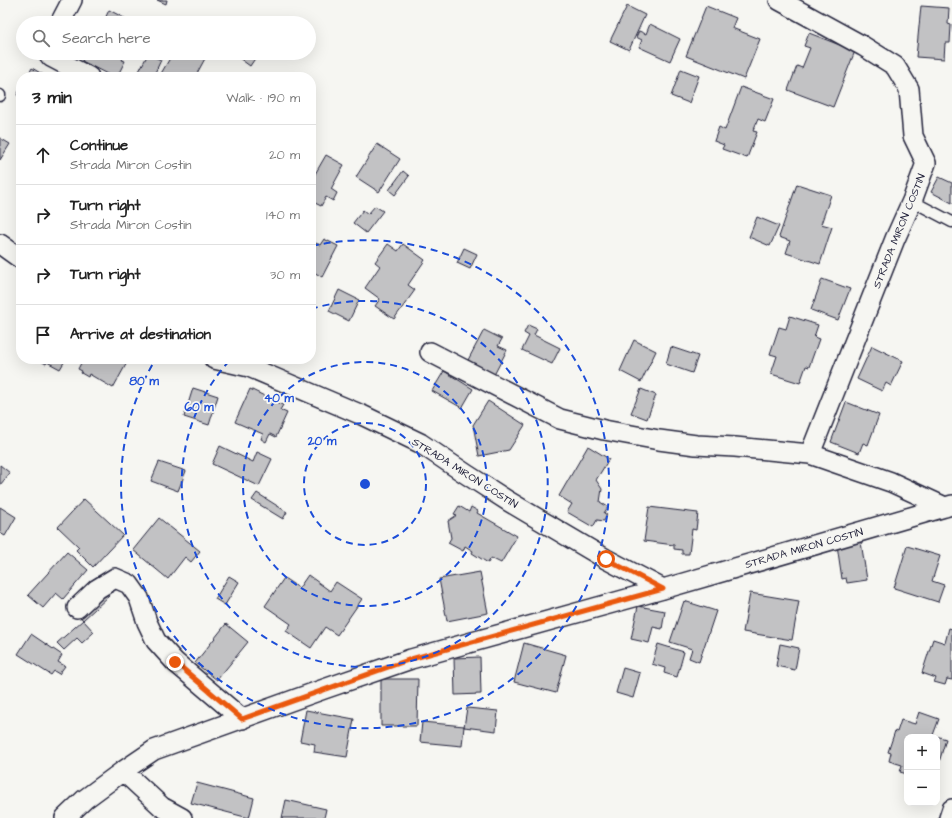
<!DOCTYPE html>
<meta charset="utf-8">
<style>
body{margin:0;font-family:"Architects Daughter",sans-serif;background:#f6f6f6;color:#222}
.controls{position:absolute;right:12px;bottom:12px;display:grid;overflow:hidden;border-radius:8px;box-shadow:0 4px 16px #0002}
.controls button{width:36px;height:36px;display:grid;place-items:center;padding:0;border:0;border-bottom:1px solid #e0e0e0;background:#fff;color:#222;font:20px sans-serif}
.stop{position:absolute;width:12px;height:12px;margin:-9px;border:3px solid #ea580c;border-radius:50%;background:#fff}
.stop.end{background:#ea580c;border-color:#fff;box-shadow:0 1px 4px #0008}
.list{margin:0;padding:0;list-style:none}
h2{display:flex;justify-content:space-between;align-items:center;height:52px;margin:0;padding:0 16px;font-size:17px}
h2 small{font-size:13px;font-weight:400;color:#767676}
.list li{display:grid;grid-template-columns:26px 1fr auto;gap:12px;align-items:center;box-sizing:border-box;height:60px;padding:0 16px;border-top:1px solid #e0e0e0}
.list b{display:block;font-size:15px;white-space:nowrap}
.list p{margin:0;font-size:13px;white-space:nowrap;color:#767676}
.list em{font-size:13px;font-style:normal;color:#767676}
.icon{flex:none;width:22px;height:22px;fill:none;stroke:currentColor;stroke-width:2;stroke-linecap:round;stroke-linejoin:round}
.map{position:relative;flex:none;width:952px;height:818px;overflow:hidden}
.search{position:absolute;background:#fff;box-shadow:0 4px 16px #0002;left:16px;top:16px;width:300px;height:44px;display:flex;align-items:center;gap:10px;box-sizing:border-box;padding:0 14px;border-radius:22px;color:#767676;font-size:15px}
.panel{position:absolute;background:#fff;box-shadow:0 4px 16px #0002;left:16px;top:72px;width:300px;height:292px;border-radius:16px}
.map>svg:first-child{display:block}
</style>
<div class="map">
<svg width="952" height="818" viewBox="0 0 952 818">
<rect width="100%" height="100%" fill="#f6f6f2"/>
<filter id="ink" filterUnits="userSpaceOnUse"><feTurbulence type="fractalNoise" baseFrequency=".025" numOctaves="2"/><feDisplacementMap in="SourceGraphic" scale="8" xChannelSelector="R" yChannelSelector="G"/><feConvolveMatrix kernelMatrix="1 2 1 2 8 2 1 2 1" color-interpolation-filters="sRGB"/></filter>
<g filter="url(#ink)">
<path fill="#c2c2c4" stroke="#22223b" d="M157 0H167L166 4Z
M627 6 645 15 629 50 610 41Z
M706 6 736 18 732 28 760 39 744 79 686 56Z
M921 6 949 8 948 24 951 25 950 43H945L944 59 916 57Z
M109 10 134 23H103Z
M650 24 680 39 670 61 639 47 642 40 636 37 639 31 646 34Z
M809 33 855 51 833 107 788 90 797 66 802 68 810 48 804 46Z
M86 53H126L122 60 125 61 117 77H113L82 61Z
M173 53H208L195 77H159Z
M243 53H257L258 54 250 66 239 58Z
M148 54 161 60 153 77H136Z
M32 68 47 77H27Z
M681 69 699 76 689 103 671 96Z
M741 87 774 99 765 122 758 119 753 131 757 132 747 158 722 149 724 145 714 141 719 127 725 130Z
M21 88V98L17 95Z
M0 138 10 144 0 160Z
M377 144 400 159 379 192 356 177Z
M326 155 344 165 331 189 337 193 333 201 326 197 321 206 311 201V181Z
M403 171 409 176 395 195 389 190Z
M939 177 952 183V203L931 192Z
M797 184 831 195 821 224 832 227 820 264 786 253 790 241 779 237Z
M375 206 383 211 366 233 353 223 363 210 368 214Z
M757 217 779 226 770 246 749 237Z
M324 239 338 246 322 277 312 271 311 273V241L320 245Z
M388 244 398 251 403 244 425 260 408 285 415 290 394 319 375 306 380 299 365 288 380 266 375 262Z
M464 248 477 254 470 269 457 263Z
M822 279 850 289 838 320 811 310Z
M339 290 359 300 349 321 329 311Z
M790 316 818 325 814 337 819 339 809 367 806 366 800 383 771 374 777 356 770 354 779 327 786 329Z
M528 325 537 329 534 335 560 348 552 364 522 350 529 336 524 333Z
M484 330 502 339 498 346 507 350 494 375 468 360Z
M634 340 656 351 641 382 620 371Z
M872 346 903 361 891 386 886 383 882 391 857 379Z
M671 347 698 356 692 373 666 364Z
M37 359H66L60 369 47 362 46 364Z
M83 359H129L113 388 89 374 88 377 81 373 82 371 78 369Z
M444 371 473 389 462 408 432 391Z
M193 388 218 396 209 425 184 417Z
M250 389 283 405 280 410 287 413 276 437 270 434 266 442 261 439 263 434 235 422Z
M641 389 656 395 647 419 631 413Z
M488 401 525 425 509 450 479 456 473 425Z
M846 402 879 415 868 445 863 443 859 453 831 442Z
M220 446 253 462 257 452 272 459 259 486 212 464Z
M588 446 609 459 596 480 602 489 600 502 608 507 604 513 607 515 604 521 597 520 593 527 567 512 572 504 559 496Z
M159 462 186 471 178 491 151 481Z
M0 465 10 473 0 485Z
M257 493 287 512 283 519 252 500Z
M84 499 123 535 93 567 76 550 79 547 58 527Z
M459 506 469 512 471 507 478 511 477 513 517 536 501 563 491 558 488 563 472 553 473 551 465 546 463 551 448 543 451 538 448 521 457 515 454 514Z
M0 507 16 517 5 536 0 533Z
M649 507 698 513 696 530 692 529 689 554H682V550L674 549V545L644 541Z
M159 518 200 551 191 562 185 557 168 579 133 550Z
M861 542 867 580 847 583 846 578 842 579 837 545Z
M907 546 940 556 932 581 944 585 938 602 894 588Z
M67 552 88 570 63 599 56 593 43 608 28 595Z
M480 572 488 613 447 621 439 579Z
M308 575 330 591 336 582 362 599 337 635 325 627 311 648 286 631 291 624 265 606 284 578 299 588Z
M229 576 239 582 225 605 215 599Z
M104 590 109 596 83 620 78 614Z
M750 593 799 601 792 640 743 632Z
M684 601 716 611 699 662 689 658 692 649 670 642Z
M638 606 665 611 662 629 653 627 649 643 631 639Z
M83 620 94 632 82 643 77 638 64 650 57 643Z
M226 624 248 642 217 680 195 663Z
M949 628 952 629V680L947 679 945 685 934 682 936 678 922 673 933 639 945 643Z
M31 634 62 655 58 662 65 666 59 674 54 671 51 675 18 654Z
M524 643 566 655 556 693 514 682Z
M658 644 684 652 677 677 664 673 665 668 652 664Z
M780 644 799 648 795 670 776 666Z
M480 657 481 694 455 695 454 658Z
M623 668 640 673 633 698 616 693Z
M381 679H418L417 726H381Z
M467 708 498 711 496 731 464 727Z
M306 710 354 719 347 757 314 752 315 744 300 741Z
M919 712 939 719 933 735 946 739 937 769V737H907V774L900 772 902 765 889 761 891 753 888 752 895 731 897 732 901 720 915 724Z
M422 722 464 726 462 746 420 742Z
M197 783 254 798 249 818 191 803Z
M286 800 326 809 324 818H282Z"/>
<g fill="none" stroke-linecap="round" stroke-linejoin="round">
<g stroke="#22223b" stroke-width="13">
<path id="service" d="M0 95V96
M912 201 952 222"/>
</g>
<g stroke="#22223b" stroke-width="22">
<path id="minor" d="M779 0 863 46 895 66 909 89 913 136 926 163 912 201 895 239 810 454
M60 23 72 0
M48 53 51 57 89 77
M0 244 21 259
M430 352 560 419 604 430 659 440 696 445 735 447 810 454 891 482 945 507
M214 359 249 367 362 415 420 443 466 474 508 501 606 559 663 589
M77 608 97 589 115 578 129 584 139 598 147 622 156 641 175 662 242 719
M123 771 162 807 182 818
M65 818 85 799 123 771 154 750 324 689 411 659 663 589 952 505
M949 818 952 809"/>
</g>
<use href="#service" stroke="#f6f6f2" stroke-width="10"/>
<use href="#minor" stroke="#f6f6f2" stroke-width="19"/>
</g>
</g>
<g fill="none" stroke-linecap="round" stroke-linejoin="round" filter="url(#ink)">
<path stroke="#ea580c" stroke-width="5" d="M175 662 242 719 411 659 663 589 606 559"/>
</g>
<g fill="none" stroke="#1d4ed8" stroke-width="2" stroke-dasharray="7 5">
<circle cx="365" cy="484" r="61"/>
<circle cx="365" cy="484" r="122"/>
<path d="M311 309A183 183 0 1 1 231 359"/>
<path d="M312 246A244 244 0 1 1 155 360"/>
</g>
<g text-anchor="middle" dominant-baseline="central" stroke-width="3.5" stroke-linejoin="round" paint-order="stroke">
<g font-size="11" fill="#22223b" stroke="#f6f6f2">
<text transform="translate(899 231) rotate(-68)">STRADA MIRON COSTIN</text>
<text transform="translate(465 473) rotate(32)">STRADA MIRON COSTIN</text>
<text transform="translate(804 548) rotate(-16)">STRADA MIRON COSTIN</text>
</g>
</g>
<circle cx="365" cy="484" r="6" fill="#1d4ed8" stroke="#f6f6f2" stroke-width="2"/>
<g font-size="12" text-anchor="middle" font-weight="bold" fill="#1d4ed8" stroke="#f6f6f2" stroke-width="3.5" stroke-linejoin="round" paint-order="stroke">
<text x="144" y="385">80 m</text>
<text x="279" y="402">40 m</text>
<text x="199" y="411">60 m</text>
<text x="322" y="445">20 m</text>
</g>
</svg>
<div class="controls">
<button>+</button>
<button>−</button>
</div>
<div class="stop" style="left:606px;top:559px"></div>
<div class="stop end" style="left:175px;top:662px"></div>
<div class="search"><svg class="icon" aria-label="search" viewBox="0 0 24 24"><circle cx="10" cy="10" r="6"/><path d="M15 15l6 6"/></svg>Search here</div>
<section class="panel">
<h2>3 min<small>Walk · 190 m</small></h2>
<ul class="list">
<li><svg class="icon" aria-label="ahead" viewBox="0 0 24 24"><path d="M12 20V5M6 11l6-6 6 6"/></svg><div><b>Continue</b><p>Strada Miron Costin</p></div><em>20 m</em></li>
<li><svg class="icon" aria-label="right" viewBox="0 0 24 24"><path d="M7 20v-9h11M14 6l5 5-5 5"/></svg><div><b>Turn right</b><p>Strada Miron Costin</p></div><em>140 m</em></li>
<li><svg class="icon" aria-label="right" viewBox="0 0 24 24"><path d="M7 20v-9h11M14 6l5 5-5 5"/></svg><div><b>Turn right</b></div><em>30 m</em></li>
<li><svg class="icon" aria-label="arrive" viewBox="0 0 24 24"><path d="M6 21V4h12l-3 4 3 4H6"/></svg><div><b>Arrive at destination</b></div></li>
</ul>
</section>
</div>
